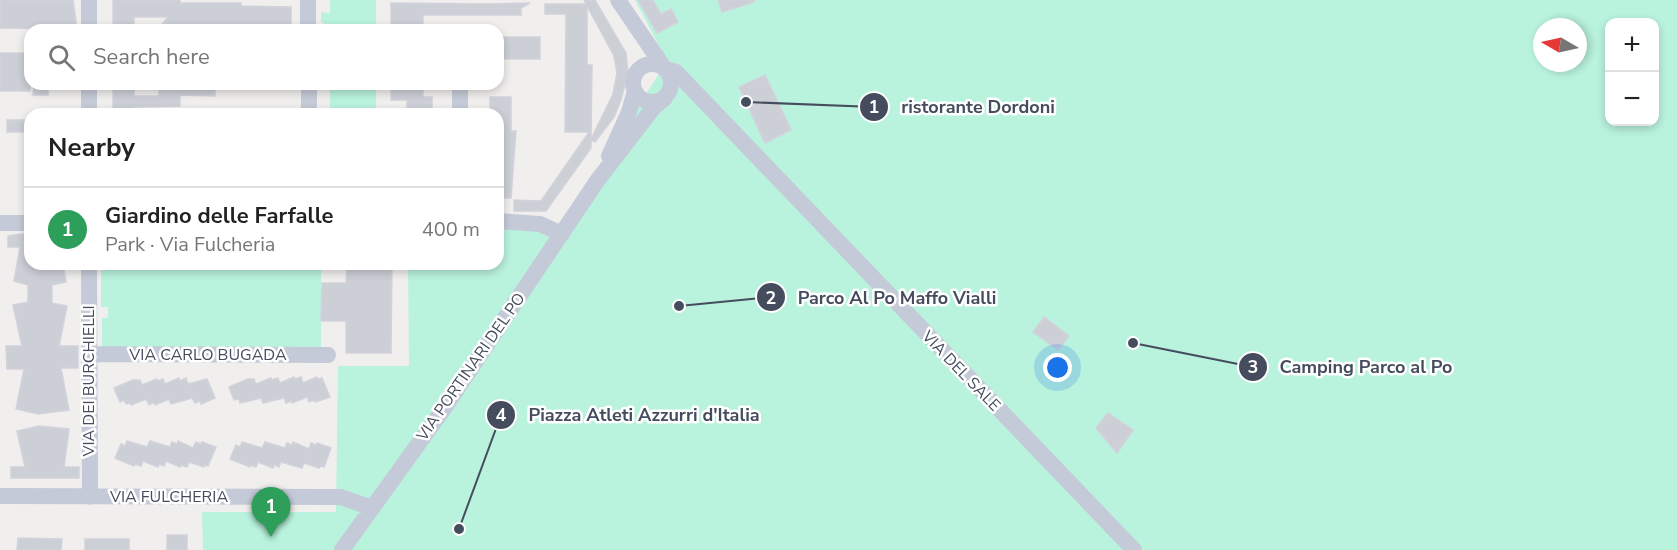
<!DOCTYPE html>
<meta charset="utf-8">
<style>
body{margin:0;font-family:"Nunito Sans",sans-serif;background:#f6f6f6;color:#222}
.controls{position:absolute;right:18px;top:18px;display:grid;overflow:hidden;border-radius:12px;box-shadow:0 3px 9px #0003}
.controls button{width:54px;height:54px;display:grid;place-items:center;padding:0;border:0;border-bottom:2px solid #e0e0e0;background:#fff;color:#222;font:30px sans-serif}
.compass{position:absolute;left:1533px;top:18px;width:54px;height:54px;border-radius:50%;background:#fff;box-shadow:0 3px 9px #0003;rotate:279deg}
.you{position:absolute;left:1058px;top:368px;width:21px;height:21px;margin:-15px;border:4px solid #fff;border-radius:50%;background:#1a73e8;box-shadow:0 0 0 9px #1a73e833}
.badge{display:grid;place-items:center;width:39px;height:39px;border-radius:50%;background:#111827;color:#fff;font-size:20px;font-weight:700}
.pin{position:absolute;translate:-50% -50px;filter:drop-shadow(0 2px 3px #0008)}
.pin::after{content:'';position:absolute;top:32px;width:21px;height:18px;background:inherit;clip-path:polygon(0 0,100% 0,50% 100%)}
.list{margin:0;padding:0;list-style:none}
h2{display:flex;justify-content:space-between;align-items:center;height:78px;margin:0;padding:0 24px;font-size:26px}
h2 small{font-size:20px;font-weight:400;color:#767676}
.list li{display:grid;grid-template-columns:39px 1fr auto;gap:18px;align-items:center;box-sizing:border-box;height:84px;padding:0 24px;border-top:2px solid #e0e0e0}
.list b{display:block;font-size:22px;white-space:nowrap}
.list p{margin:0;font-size:20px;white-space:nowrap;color:#767676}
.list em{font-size:20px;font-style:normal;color:#767676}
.icon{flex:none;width:33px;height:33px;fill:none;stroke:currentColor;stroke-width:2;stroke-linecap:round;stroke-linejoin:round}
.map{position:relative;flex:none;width:1677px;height:550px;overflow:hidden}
.search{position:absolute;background:#fff;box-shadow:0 3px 9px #0003;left:24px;top:24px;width:480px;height:66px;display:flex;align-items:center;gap:15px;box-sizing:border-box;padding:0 21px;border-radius:18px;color:#767676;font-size:22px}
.panel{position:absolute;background:#fff;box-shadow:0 3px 9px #0003;left:24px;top:108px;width:480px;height:162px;border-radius:18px}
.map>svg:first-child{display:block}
</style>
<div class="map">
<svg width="1677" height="550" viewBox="0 0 1677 550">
<rect width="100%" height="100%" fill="#f1efee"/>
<path fill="#b9f2dd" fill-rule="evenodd" d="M330 0H376V30H330V26L321 22V12L330 13Z
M635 0H1677V550H203L202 512H336L338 366H409L408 264H498V229L559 231 667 61ZM1610 22H1654V122H1610ZM1542 27H1578V63H1542Z
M330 84H376V114H321V109H330Z
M101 264H321V347L102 348V318H108V307H101Z"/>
<path fill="#cdcfd7" stroke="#d2d2db" stroke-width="1.5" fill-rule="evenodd" d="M0 0H73L77 29 0 28Z
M113 0H180V3H241V6L291 7V26L157 30 168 17H134V30H113Z
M584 0H595L626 53 628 72 621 100 614 117 595 142 591 140V148L546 211H514V200L541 201 589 132H565L566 14H545V4H586ZM587 6 614 56 617 73 613 94 591 139 592 65H587Z
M638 0H653L661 14 671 9 678 22 657 33Z
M718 0H754V2L722 12Z
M391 3 488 4 530 3 521 8V15H423V30H391Z
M498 37H540V59H498Z
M0 53H30V91H0Z
M765 75 791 130 765 143 739 87Z
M34 84H48V95H33Z
M113 84H134V96H159V84H215V96L180 95V106L134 107V114H113Z
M391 84H423V97H432V114H407V100H391Z
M490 97H511V131H516L511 198H498V114H490Z
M7 120H30V132H7Z
M22 234H30V264H63L66 282 52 285V303L67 306 59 346H78V368H61L69 410 38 414 16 409 24 369H7L6 346H22L13 305 28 302V285L14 281 20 247H8V236Z
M347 264H392L391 353H346V321H321L322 283H346Z
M1044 317 1069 336 1058 350 1033 332Z
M294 377 295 379 301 377 303 383 317 377 318 379 322 378 330 397 315 402 314 400 309 402 307 397 292 403 291 401 286 403 284 398 263 403 261 398 240 403 239 399 234 400 229 387 248 379H254L256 384 271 378 272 380 278 378 280 383Z
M179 378 180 381 186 378 188 384 207 379 215 398 201 404 200 401 195 403 192 398 171 404 169 399 155 405 154 402 149 405 146 399 131 405 130 403 126 404 124 400 120 402 114 388 133 380H140L142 385 157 379 158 381 163 379 165 384Z
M1108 413 1133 430 1117 453 1096 428Z
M39 426 69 429 64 467H79V478H11V467H25L17 431Z
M127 441 147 447 150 441 170 447 172 442 177 444 178 441 193 448 196 442 201 444 202 442 216 447 208 466 205 465 204 467 189 462 187 467 181 465 180 467 166 461 164 466 159 464 158 467 143 461 141 466 135 464 134 466 115 458 121 444 125 446Z
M242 442 262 448 265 442 285 448 287 443 292 445 293 442 309 449 311 443 316 445 317 443 331 448 324 467 320 466 319 468 304 463 302 468 281 462 279 467 274 465 273 468 258 462 256 467 250 465V467L230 459 236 445 240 447Z
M167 535H187V550H167Z
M18 538 62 539 61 550H17Z
M85 539H129V550H85Z"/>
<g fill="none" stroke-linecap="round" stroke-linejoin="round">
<path stroke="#c4cad7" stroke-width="16" d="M308 0V30
M618 0 665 69
M89 30V0
M633 83a19 19 0 1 1 38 0a19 19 0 1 1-38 0Z
M668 73 669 70 676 72 1134 550
M309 84V114
M460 84V114
M89 114V84
M609 156 629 112 635 91
M498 221 540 224 562 234
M0 223H30
M89 264 90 497
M89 354 328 355
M0 496 341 497 372 508
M342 550 445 407 597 181 654 107 665 98"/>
</g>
<g text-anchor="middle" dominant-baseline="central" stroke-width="5" stroke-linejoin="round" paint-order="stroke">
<g font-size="16" fill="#454c5d" stroke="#fff">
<text x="208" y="355">VIA CARLO BUGADA</text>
<text transform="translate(471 367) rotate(-55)">VIA PORTINARI DEL PO</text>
<text transform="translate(961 371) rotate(46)">VIA DEL SALE</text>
<text transform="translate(89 381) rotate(-90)">VIA DEI BURCHIELLI</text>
<text x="169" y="497">VIA FULCHERIA</text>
</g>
</g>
<path fill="none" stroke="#454c5d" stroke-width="2" d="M746 102L874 107M679 306L771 297M1133 343L1253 367M459 529L501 415"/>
<g fill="#454c5d" stroke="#fff" stroke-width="2">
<circle cx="746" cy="102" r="6"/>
<circle cx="679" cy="306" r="6"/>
<circle cx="1133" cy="343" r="6"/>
<circle cx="459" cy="529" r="6"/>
<circle cx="874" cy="107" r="15"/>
<circle cx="771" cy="297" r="15"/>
<circle cx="1253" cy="367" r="15"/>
<circle cx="501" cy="415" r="15"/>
</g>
<g font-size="18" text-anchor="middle" font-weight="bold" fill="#fff">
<text x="874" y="113">1</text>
<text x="771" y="304">2</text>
<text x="1253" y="373">3</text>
<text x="501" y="421">4</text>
</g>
<g font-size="18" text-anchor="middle" font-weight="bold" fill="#454c5d" stroke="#fff" stroke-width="5" stroke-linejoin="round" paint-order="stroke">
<text x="978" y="113">ristorante Dordoni</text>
<text x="897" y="304">Parco Al Po Maffo Vialli</text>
<text x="1366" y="373">Camping Parco al Po</text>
<text x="644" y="421">Piazza Atleti Azzurri d'Italia</text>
</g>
</svg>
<div class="controls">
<button>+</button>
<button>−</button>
</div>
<svg class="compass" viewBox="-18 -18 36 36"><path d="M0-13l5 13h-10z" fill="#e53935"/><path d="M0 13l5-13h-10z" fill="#767676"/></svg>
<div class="you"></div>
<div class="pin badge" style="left:271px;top:537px;background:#2e9e5b">1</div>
<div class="search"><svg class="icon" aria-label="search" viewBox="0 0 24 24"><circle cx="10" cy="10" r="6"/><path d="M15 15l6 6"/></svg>Search here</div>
<section class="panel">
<h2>Nearby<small></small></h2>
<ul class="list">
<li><span class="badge" style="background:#2e9e5b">1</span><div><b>Giardino delle Farfalle</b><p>Park · Via Fulcheria</p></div><em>400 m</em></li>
</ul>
</section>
</div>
